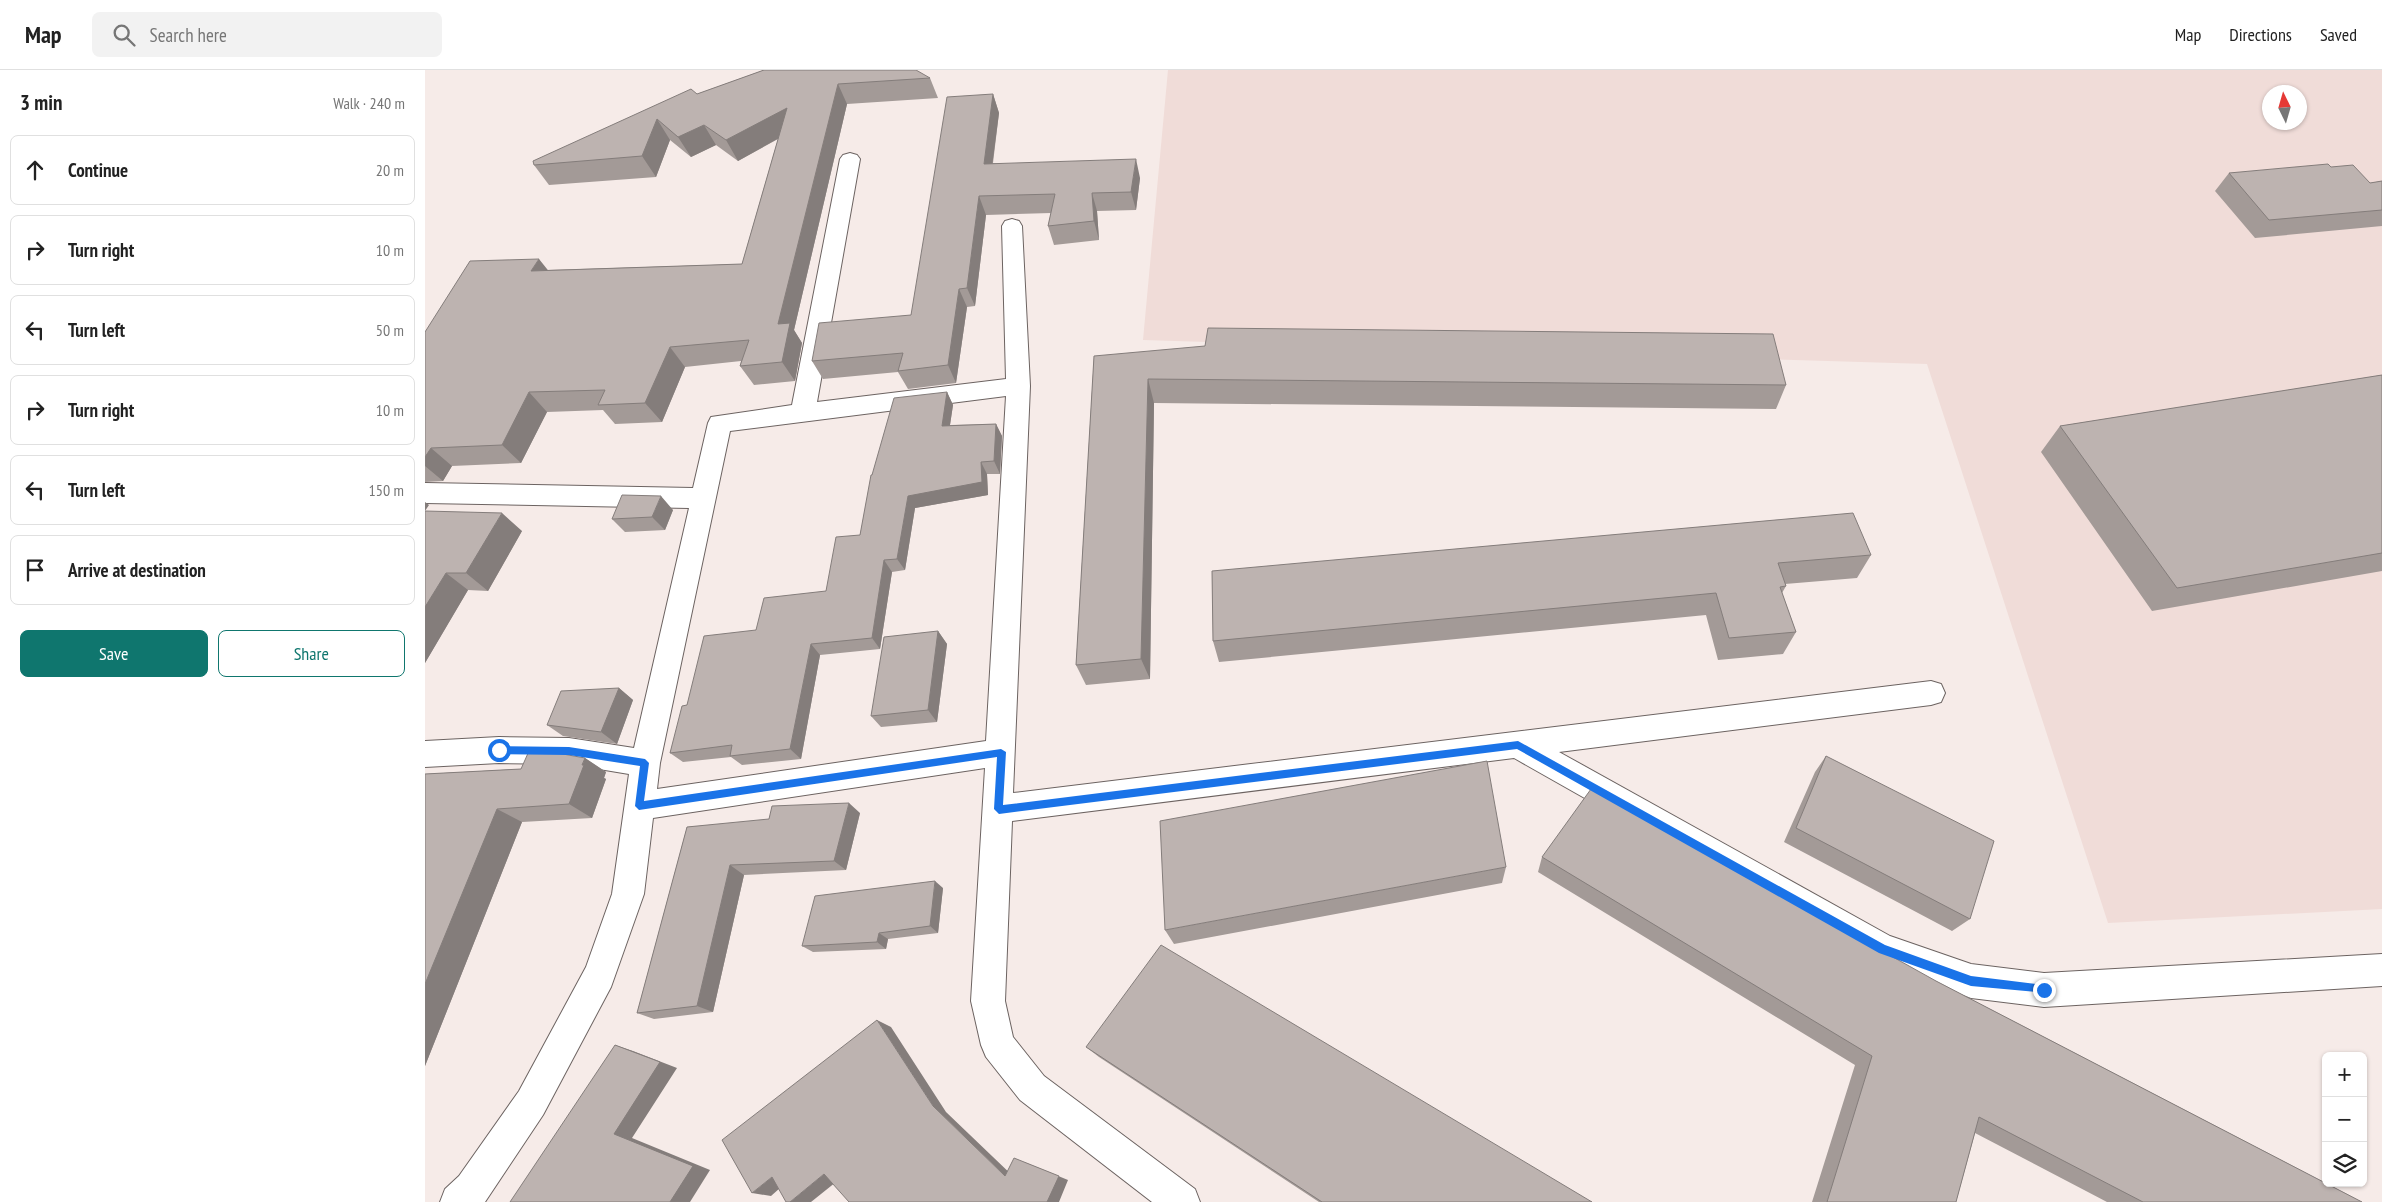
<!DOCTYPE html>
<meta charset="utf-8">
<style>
body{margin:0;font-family:"PT Sans Narrow",sans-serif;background:#f2f2f2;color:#222}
.controls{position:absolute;right:15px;bottom:15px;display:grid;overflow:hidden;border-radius:8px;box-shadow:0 1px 4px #0004}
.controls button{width:45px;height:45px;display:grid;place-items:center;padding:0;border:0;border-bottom:1px solid #e0e0e0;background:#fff;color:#222;font:25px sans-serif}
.compass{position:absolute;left:1837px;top:15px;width:45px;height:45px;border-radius:50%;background:#fff;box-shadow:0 1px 4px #0004;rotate:355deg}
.stop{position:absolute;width:15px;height:15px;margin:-11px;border:4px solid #1a73e8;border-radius:50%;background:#fff}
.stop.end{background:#1a73e8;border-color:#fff;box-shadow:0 1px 5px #0008}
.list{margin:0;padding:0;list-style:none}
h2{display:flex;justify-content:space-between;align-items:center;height:65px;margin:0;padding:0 20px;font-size:21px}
h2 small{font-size:16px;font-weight:400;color:#767676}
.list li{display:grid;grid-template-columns:32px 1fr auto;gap:15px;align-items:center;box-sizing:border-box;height:70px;margin:0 10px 10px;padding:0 10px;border:1px solid #e0e0e0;border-radius:8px}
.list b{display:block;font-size:19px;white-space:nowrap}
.list em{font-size:16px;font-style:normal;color:#767676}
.actions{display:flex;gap:10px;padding:15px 20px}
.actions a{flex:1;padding:11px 0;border:1px solid #0f766e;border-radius:8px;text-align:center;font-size:18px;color:#0f766e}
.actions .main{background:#0f766e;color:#fff}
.icon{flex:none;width:28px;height:28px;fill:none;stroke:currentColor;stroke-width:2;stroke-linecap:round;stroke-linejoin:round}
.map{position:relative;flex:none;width:1957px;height:1132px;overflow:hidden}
header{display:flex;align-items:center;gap:30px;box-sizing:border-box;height:70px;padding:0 25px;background:#fff;border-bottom:1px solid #e0e0e0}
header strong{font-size:24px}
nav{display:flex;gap:28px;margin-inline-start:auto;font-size:18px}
.search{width:350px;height:45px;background:#f2f2f2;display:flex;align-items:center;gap:12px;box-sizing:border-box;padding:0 18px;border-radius:8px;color:#767676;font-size:19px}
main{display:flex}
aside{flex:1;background:#fff}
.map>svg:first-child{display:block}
</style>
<header>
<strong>Map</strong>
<div class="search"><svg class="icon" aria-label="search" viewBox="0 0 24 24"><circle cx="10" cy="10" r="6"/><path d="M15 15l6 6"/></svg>Search here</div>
<nav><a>Map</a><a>Directions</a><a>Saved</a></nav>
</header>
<main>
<aside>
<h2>3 min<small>Walk · 240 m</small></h2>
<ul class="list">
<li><svg class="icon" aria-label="ahead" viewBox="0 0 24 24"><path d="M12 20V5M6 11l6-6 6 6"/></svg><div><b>Continue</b></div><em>20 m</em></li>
<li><svg class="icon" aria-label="right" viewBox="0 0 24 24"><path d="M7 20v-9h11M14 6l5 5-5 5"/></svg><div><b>Turn right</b></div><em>10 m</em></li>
<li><svg class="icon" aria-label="left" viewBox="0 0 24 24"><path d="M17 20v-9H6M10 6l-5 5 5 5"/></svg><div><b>Turn left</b></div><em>50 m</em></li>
<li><svg class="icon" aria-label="right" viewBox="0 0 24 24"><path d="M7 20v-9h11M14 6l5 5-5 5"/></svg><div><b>Turn right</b></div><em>10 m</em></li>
<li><svg class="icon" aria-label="left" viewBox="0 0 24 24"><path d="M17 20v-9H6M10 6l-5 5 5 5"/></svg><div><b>Turn left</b></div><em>150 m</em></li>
<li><svg class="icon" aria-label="arrive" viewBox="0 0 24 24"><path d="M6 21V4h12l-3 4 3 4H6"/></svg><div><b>Arrive at destination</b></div></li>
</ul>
<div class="actions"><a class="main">Save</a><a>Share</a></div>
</aside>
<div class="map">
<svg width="1957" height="1132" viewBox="0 0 1957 1132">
<rect width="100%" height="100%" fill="#f6ebe8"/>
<path fill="#f0dcd8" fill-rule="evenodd" d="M743 0H1957V839L1683 853 1502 294 718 270ZM1844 22H1874V52H1844Z"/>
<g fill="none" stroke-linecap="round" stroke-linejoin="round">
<g stroke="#6c6361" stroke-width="2">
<path id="street" d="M425 83 432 85 435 89 392 332 581 309 577 156 580 151 587 149 594 151 597 156 605 316 588 723 1506 611 1516 614 1520 623 1516 632 1506 635 1134 682 1465 866 1546 894 1619 903 1957 884V916L1619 937 1546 928 1446 890 1089 688 587 751 580 931 588 967 619 1006 770 1119 775 1132H727L595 1030 561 987 556 975 546 931 560 698 228 748 219 824 186 917 118 1045 60 1132H15L20 1119 34 1106 94 1021 161 897 187 824 204 704 144 694 74 693 0 697V671L74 667 144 668 209 678 264 438 0 433V413L268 418 283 353 286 347 367 335 415 89 418 85ZM581 326 561 671 232 719 235 693 305 361Z"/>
</g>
<use href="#street" fill="#fff" fill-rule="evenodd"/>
</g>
<path fill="#a39a97" d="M339 0 505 8 513 28 422 34 369 260 377 273 370 311 329 315 315 296 316 291 260 297 237 352 190 354 178 340 122 342 96 393 27 396 18 411 0 412V262L123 200 317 194 353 69 313 91 291 75 266 87 245 70 231 107 124 115 109 95 272 24Z
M568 24 574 43 568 93 715 108 711 140 672 141 674 170 629 175 623 156 626 143 561 145 550 236 542 237 531 313 483 319 473 302 398 309 387 291 486 245Z
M1906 97 1945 113 1957 111V156L1830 168 1790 121 1804 103Z
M669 286 1361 315 1351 339 729 333 725 609 661 615 651 595Z
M1957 305V501L1727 541 1616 382 1635 356Z
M522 322 528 335 525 355 571 354 577 366 575 404H562L563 425 490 438 480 500 467 502 455 579 395 585 376 689 317 695 306 687 258 692 245 683 262 635 331 560 401 521 435 465 447 405Z
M248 440 240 460 200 462 187 449Z
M0 441 97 461 63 521 43 520 0 593Z
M1446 485 1432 508 1360 514 1361 516 1357 523 1371 562 1358 584 1293 590 1281 545 794 592 788 571 787 501Z
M513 561 522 574 512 652 456 657 446 646Z
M194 618 208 630 192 674 138 666 122 655Z
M1401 686 1545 849 1527 861 1359 772 1390 702Z
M160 688 181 702 179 708 181 709 167 748 97 752 0 996V704L96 699Z
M435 743 421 800 319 805 288 942 229 949 212 943 262 757Z
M1117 787 1511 911 1937 1132H1682L1550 1063 1531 1132H1387L1430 995 1113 802Z
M1081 797 1077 813 749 874 740 860Z
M518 818 513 863 463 869 461 879 388 882 377 876Z
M661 977 1167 1132H894L674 987Z"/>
<path fill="#847d7b" d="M413 14 422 34 369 260 377 273 370 311 357 292 353 254Z
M568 24 574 43 565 112 559 94Z
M362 38 372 58 313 91 301 70Z
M232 49 245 70 231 107 217 86Z
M279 55 291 75 266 87 253 67Z
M711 89 715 108 711 140 706 122Z
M667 123 672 141 674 170 669 151Z
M554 126 561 145 550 236 542 218Z
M114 189 130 209 106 201Z
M534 219 542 237 531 313 523 295Z
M245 277 260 297 237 352 220 333Z
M723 309 729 333 725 609 716 589Z
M104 322 122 342 96 393 77 375Z
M522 322 528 335 523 368 517 356Z
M571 354 577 366 575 404 569 391Z
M6 378 27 396 18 411 0 396V387Z
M556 392 562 404 563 425 490 438 480 500 472 489 483 426Z
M236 426 248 440 240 460 227 447Z
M0 432 4 435 0 441Z
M77 443 97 461 63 521 41 503Z
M459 490 467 502 455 579 447 568Z
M21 503 43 520 0 593V537Z
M513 561 522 574 512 652 503 640Z
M386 574 395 585 376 689 365 679Z
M194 618 208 630 192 674 176 662Z
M160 688 181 702 179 708 181 709 167 748 144 734Z
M424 733 435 743 421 800 409 791Z
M72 739 97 752 0 996V914Z
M305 795 319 805 288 942 272 936Z
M510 811 518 818 513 863 505 856Z
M454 863 463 869 461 879 452 872Z
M452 950 466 957 521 1042 591 1109 580 1106 508 1036Z
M190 975 208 981 252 998 207 1068 285 1100 265 1132H245L189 1064Z
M599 1092 643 1110 634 1132H622Z
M399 1104 416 1108 386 1132H365Z
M347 1107 364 1110 346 1126 327 1123Z"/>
<path fill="#bdb3b0" stroke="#847d7b" d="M339 0H491L505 8 413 14 353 254 365 253 357 292 315 296 324 270 245 277 220 333 173 335 180 320 104 322 77 375 6 378 0 387V262L45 191 114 189 106 201 317 194 362 38 301 70 279 55 253 67 232 49 217 86 109 95 108 91 266 19 272 24Z
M568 24 559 94 711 89 706 122 667 123 669 151 623 156 630 124 554 126 542 218 534 219 523 295 473 301 478 283 387 291 394 253 486 245 522 27Z
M1903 94 1906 97 1928 95 1945 113 1957 111V140L1844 150 1804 103Z
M783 258 1348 264 1361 315 723 309 716 589 651 595 669 286 780 276Z
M1957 305V483L1752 518 1635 356Z
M522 322 517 356 571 354 569 391 556 392 557 412 483 426 472 489 459 490 447 568 386 574 365 679 305 686 307 675 245 683 257 636 262 635 279 566 331 560 339 528 401 521 411 467 435 465 446 405H447L469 328Z
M197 425 236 426 227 447 187 449Z
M0 441 77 443 41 503H21L0 537Z
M1428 443 1446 485 1353 493 1361 516 1355 517 1371 562 1304 568 1291 523 788 571 787 501Z
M513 561 503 640 446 646 459 567Z
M194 618 176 662 122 655 136 621Z
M104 681H121L160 688 157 695H159L144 734 72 739 0 914V704L96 699Z
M1401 686 1569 771 1545 849 1371 758Z
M1062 691 1081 797 740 860 735 751Z
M1166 719 1511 911 1937 1132H1718L1554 1047 1531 1132H1402L1447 986 1117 787Z
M424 733 409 791 305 795 272 936 212 943 262 757 344 749 347 736Z
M510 811 505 856 454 863 452 872 377 876 390 826Z
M736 875 1167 1132H897L661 977Z
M452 950 508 1036 580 1106 589 1088 634 1106 622 1132H424L399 1104 365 1132H361L347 1107 327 1123 297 1070Z
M190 975 235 992 189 1064 268 1096 245 1132H85Z"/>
<path fill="#1a73e8" d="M1093 671 1460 875 1546 906 1619 915 1622 916V923L1546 916 1454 883 1092 679 574 744 569 739 572 687 214 740 210 736 215 696 144 685 74 684 69 680 74 676 144 677 220 689 224 693 219 731 576 679 581 682 578 735Z"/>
</svg>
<div class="controls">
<button>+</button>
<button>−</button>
<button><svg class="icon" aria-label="layers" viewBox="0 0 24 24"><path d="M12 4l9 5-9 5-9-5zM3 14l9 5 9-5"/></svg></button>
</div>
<svg class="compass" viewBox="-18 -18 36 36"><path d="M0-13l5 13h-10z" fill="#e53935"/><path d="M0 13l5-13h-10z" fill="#767676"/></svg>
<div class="stop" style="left:74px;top:680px"></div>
<div class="stop end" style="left:1619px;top:920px"></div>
</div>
</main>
